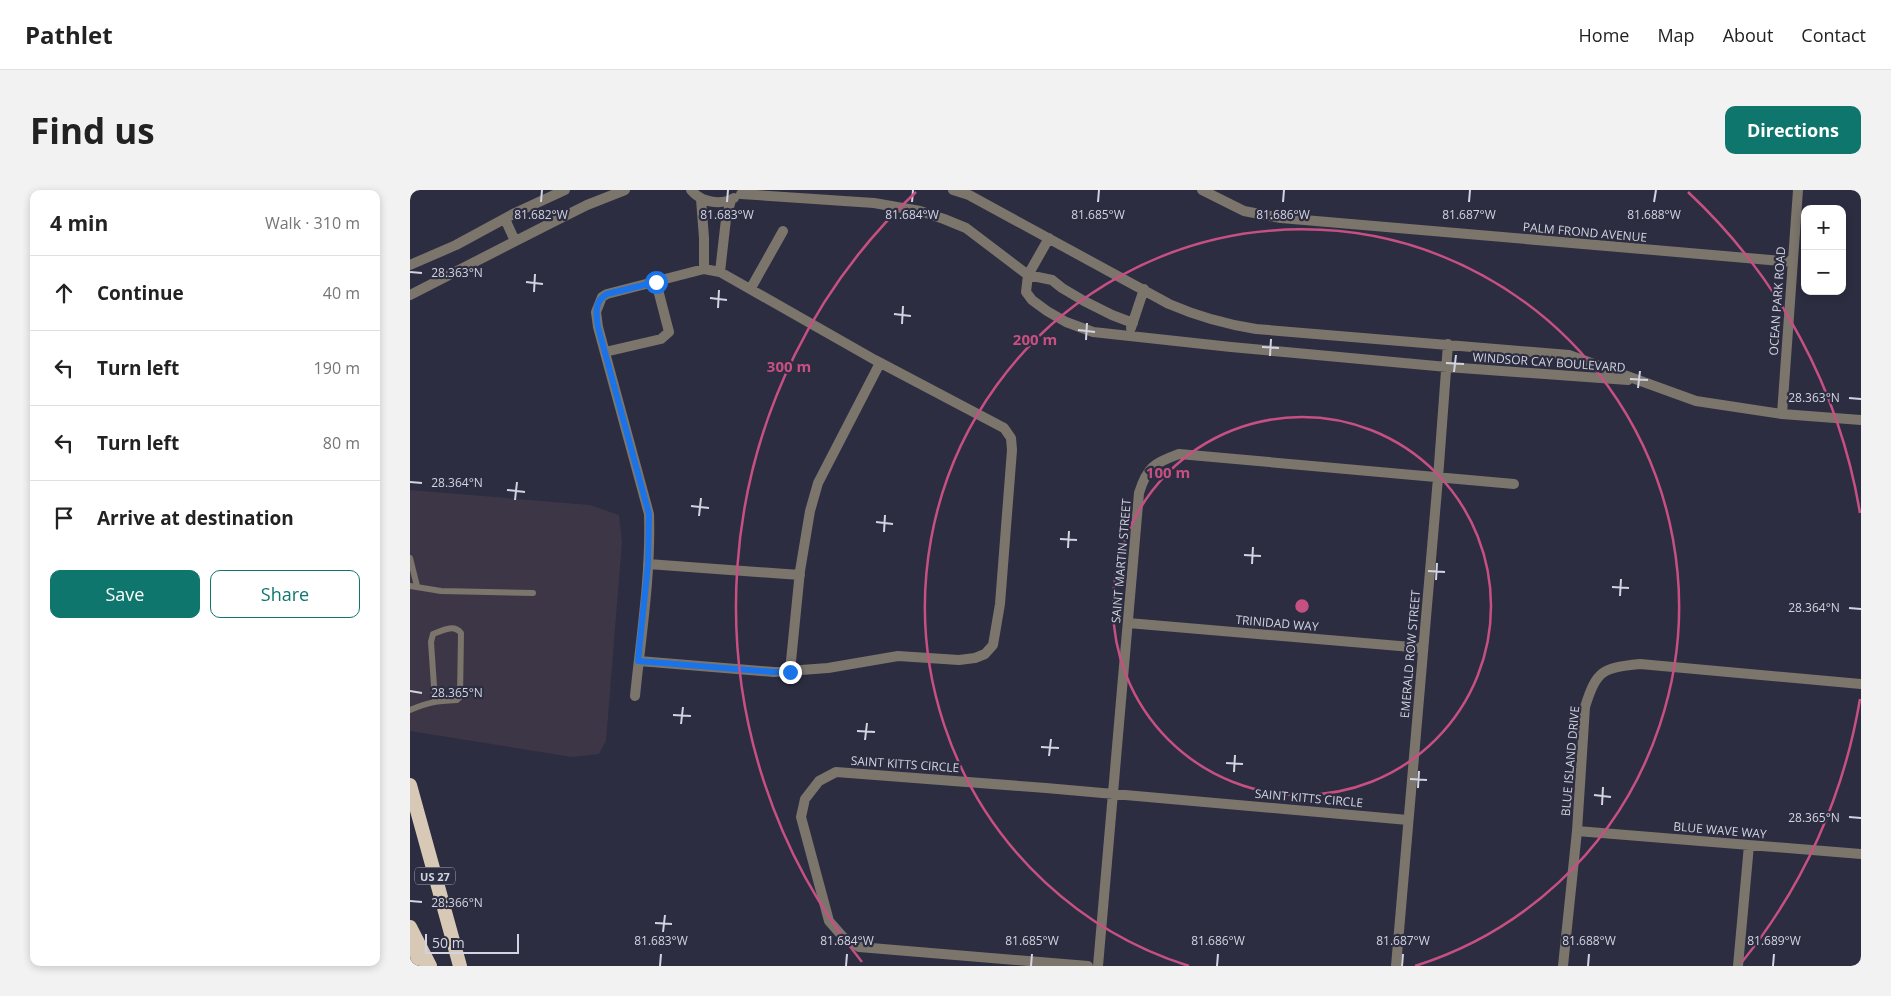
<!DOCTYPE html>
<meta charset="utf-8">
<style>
body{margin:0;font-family:"Open Sans",sans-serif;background:#f2f2f2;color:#222}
.controls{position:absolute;right:15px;top:15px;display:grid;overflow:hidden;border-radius:10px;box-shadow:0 2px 8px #0003}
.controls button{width:45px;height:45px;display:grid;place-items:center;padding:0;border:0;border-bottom:1px solid #e0e0e0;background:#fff;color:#222;font:25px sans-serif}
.scale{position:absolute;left:15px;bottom:12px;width:94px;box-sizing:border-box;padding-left:5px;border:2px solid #d3d4e1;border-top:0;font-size:14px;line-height:18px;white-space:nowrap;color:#d3d4e1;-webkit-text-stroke:4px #2c2d40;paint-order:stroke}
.stop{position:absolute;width:15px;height:15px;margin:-11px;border:4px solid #1a73e8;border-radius:50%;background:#fff}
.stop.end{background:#1a73e8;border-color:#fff;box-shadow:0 1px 5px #0008}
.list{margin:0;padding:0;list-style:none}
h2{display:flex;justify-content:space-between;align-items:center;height:65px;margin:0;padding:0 20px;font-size:21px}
h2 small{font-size:16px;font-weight:400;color:#767676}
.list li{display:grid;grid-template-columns:32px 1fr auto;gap:15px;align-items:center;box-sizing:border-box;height:75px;padding:0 20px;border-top:1px solid #e0e0e0}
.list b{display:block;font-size:19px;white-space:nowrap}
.list em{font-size:16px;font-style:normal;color:#767676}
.actions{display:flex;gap:10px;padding:15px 20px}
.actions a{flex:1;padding:11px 0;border:1px solid #0f766e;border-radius:10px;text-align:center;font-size:18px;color:#0f766e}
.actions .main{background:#0f766e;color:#fff}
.icon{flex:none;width:28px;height:28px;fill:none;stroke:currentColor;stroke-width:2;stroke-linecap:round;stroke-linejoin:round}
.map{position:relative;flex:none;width:1451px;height:776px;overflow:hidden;border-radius:10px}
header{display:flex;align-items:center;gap:30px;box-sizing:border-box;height:70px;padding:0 25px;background:#fff;border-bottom:1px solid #e0e0e0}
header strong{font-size:24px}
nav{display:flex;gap:28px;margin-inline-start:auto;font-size:18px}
.intro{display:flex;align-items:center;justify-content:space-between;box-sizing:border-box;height:120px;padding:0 30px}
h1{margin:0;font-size:35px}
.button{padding:12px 22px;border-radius:10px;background:#0f766e;color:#fff;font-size:18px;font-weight:700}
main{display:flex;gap:30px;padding:0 30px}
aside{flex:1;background:#fff;border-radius:10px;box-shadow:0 2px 8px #0003}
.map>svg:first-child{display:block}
</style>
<header>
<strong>Pathlet</strong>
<nav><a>Home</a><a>Map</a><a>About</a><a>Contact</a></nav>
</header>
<div class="intro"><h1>Find us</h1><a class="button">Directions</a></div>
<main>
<aside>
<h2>4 min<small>Walk · 310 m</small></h2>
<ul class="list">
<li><svg class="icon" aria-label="ahead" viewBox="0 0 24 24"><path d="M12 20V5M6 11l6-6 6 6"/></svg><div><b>Continue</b></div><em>40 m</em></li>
<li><svg class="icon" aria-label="left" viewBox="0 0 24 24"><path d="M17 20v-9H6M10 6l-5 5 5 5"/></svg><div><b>Turn left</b></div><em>190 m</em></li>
<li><svg class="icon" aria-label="left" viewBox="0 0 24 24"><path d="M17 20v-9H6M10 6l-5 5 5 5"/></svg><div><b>Turn left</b></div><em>80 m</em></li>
<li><svg class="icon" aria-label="arrive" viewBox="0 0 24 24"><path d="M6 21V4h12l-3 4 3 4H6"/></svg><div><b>Arrive at destination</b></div></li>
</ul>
<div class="actions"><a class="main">Save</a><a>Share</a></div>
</aside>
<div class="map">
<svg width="1451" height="776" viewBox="0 0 1451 776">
<rect width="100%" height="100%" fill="#2c2d40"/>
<path fill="#3c3647" d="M0 300 180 315 209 325 212 352 196 551 189 564 162 567 0 541Z"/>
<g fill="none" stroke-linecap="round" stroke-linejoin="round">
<path stroke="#7b756c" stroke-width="6" d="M0 368 7 396
M0 396 31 401 123 403
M0 520C19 512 26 511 47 510L50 507 51 443C44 434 33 440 23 444L21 452 25 511"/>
<path stroke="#7b756c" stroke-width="10" d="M281 0C291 12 310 16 324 8
M543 0 559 5 759 114C789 127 814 134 846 139L1159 165 1286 211 1372 224 1451 230
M792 0 834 21 871 28 1383 72
M331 4 464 13 510 21 534 29 556 38 618 85 642 90 652 98 674 111 702 125 723 133
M291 9 294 48V79
M95 29 105 51
M639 48 618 85 616 102 622 110 637 121 656 132 683 142 821 157 1037 177 1218 190
M0 75 46 55 105 23 155 0
M310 82 316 29 321 10
M341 98 373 41
M0 105 143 32 177 15 215 0
M721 138 734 99
M195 162 251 149 259 142 246 92
M1372 224 1388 0
M238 374 390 385
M718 433 1013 458
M380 481 390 381 400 321 408 293 470 173
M225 506C231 446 241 385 239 324L188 137 186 122 192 107 197 104 294 79 310 82 465 170 594 238 601 248 602 260 590 414 583 455 575 464 565 468 549 470 488 466 418 478 364 482 229 471
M1167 641 1451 664
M678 776 449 757 433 747 419 731 391 627 395 609 409 591 426 582 636 598 998 630
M688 776 729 303C737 277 744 273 769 264L1104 294
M986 776 1028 288 1038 154
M1153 776 1167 641 1175 517C1187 479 1193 478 1230 474L1451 494
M1328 776 1339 655"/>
<path stroke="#d7c9b5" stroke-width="14" d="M0 595 50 776
M0 737 20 776
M0 758 5 776"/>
</g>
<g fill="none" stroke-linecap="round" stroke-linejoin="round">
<path stroke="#1a73e8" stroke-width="6" d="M246 92 197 104C184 111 186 124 188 137L239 324 238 374 228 471 364 482H380"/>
</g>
<path fill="none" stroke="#d3d4e1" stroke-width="2" d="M131 12 132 0M317 12 318 0M502 12 503 0M688 12 689 0M873 12 874 0M1059 12 1060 0M1244 12 1246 0M0 82 12 83M116 92 133 94M124 102 125 84M300 108 317 110M308 118 309 100M484 124 501 126M492 134 493 116M668 140 685 142M676 150 677 133M852 157 869 158M860 166 861 149M1036 173 1054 174M1044 182 1046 165M1220 189 1238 190M1228 198 1230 181M1439 208 1451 209M0 292 12 293M97 300 115 302M105 310 107 292M281 316 299 318M289 326 291 308M466 332 483 334M474 342 475 325M650 349 667 350M658 358 659 341M834 365 851 366M842 374 843 357M1018 381 1035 382M1026 390 1027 373M1202 397 1219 398M1210 406 1211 389M1439 418 1451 419M0 501 12 503M263 525 281 526M271 534 273 517M447 541 465 542M455 550 457 533M631 557 649 558M639 566 641 549M816 573 833 574M824 582 825 565M1000 589 1017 590M1008 598 1009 581M1184 605 1201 607M1192 615 1193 597M1439 627 1451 628M0 711 12 712M245 733 262 734M253 742 255 725M250 776 251 764M436 776 437 764M621 776 622 764M807 776 808 764M992 776 993 764M1178 776 1179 764M1363 776 1364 764"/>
<g fill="none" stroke="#c75083" stroke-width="2.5">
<circle cx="892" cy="416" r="189"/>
<path d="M779 776A377 377 0 1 1 1005 776"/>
<path d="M1450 509A566 566 0 0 1 1332 772M452 772A566 566 0 0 1 506 2M1278 2A566 566 0 0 1 1450 323"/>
</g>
<g text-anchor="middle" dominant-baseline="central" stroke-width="4.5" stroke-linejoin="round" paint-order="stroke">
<rect fill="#2c2d40" stroke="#a1a2b1" stroke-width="1" x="5" y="677.5" width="40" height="17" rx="4"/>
<g font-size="11" font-weight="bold" fill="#d3d4e1">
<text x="25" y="686">US 27</text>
</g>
<g font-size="12" fill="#d3d4e1" stroke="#2c2d40">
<text transform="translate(1175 42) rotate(5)">PALM FROND AVENUE</text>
<text transform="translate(1367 111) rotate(-86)">OCEAN PARK ROAD</text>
<text transform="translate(1139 172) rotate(4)">WINDSOR CAY BOULEVARD</text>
<text transform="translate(711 371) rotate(-85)">SAINT MARTIN STREET</text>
<text transform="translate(867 433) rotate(5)">TRINIDAD WAY</text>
<text transform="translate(1000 464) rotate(-85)">EMERALD ROW STREET</text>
<text transform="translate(1160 571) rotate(-85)">BLUE ISLAND DRIVE</text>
<text transform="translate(495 574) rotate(4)">SAINT KITTS CIRCLE</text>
<text transform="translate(899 608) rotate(5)">SAINT KITTS CIRCLE</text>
<text transform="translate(1310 640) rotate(5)">BLUE WAVE WAY</text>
</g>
</g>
<g font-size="12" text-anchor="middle" fill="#d3d4e1" stroke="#2c2d40" stroke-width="4.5" stroke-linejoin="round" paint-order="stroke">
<text x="131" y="29">81.682°W</text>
<text x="317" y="29">81.683°W</text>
<text x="502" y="29">81.684°W</text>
<text x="688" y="29">81.685°W</text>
<text x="873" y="29">81.686°W</text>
<text x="1059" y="29">81.687°W</text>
<text x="1244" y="29">81.688°W</text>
<text x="47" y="87">28.363°N</text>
<text x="1404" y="212">28.363°N</text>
<text x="47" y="297">28.364°N</text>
<text x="1404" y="422">28.364°N</text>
<text x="47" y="507">28.365°N</text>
<text x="1404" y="632">28.365°N</text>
<text x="47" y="717">28.366°N</text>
<text x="251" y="755">81.683°W</text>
<text x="437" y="755">81.684°W</text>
<text x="622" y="755">81.685°W</text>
<text x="808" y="755">81.686°W</text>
<text x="993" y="755">81.687°W</text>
<text x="1179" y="755">81.688°W</text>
<text x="1364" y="755">81.689°W</text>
</g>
<circle cx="892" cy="416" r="8" fill="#c75083" stroke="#2c2d40" stroke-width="2.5"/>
<g font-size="15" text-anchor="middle" font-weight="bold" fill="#c75083" stroke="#2c2d40" stroke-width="4.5" stroke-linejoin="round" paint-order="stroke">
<text x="625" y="155">200 m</text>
<text x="379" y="182">300 m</text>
<text x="758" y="288">100 m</text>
</g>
</svg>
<div class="controls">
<button>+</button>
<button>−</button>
</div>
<div class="scale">50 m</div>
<div class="stop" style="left:246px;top:92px"></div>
<div class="stop end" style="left:380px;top:482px"></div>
</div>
</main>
